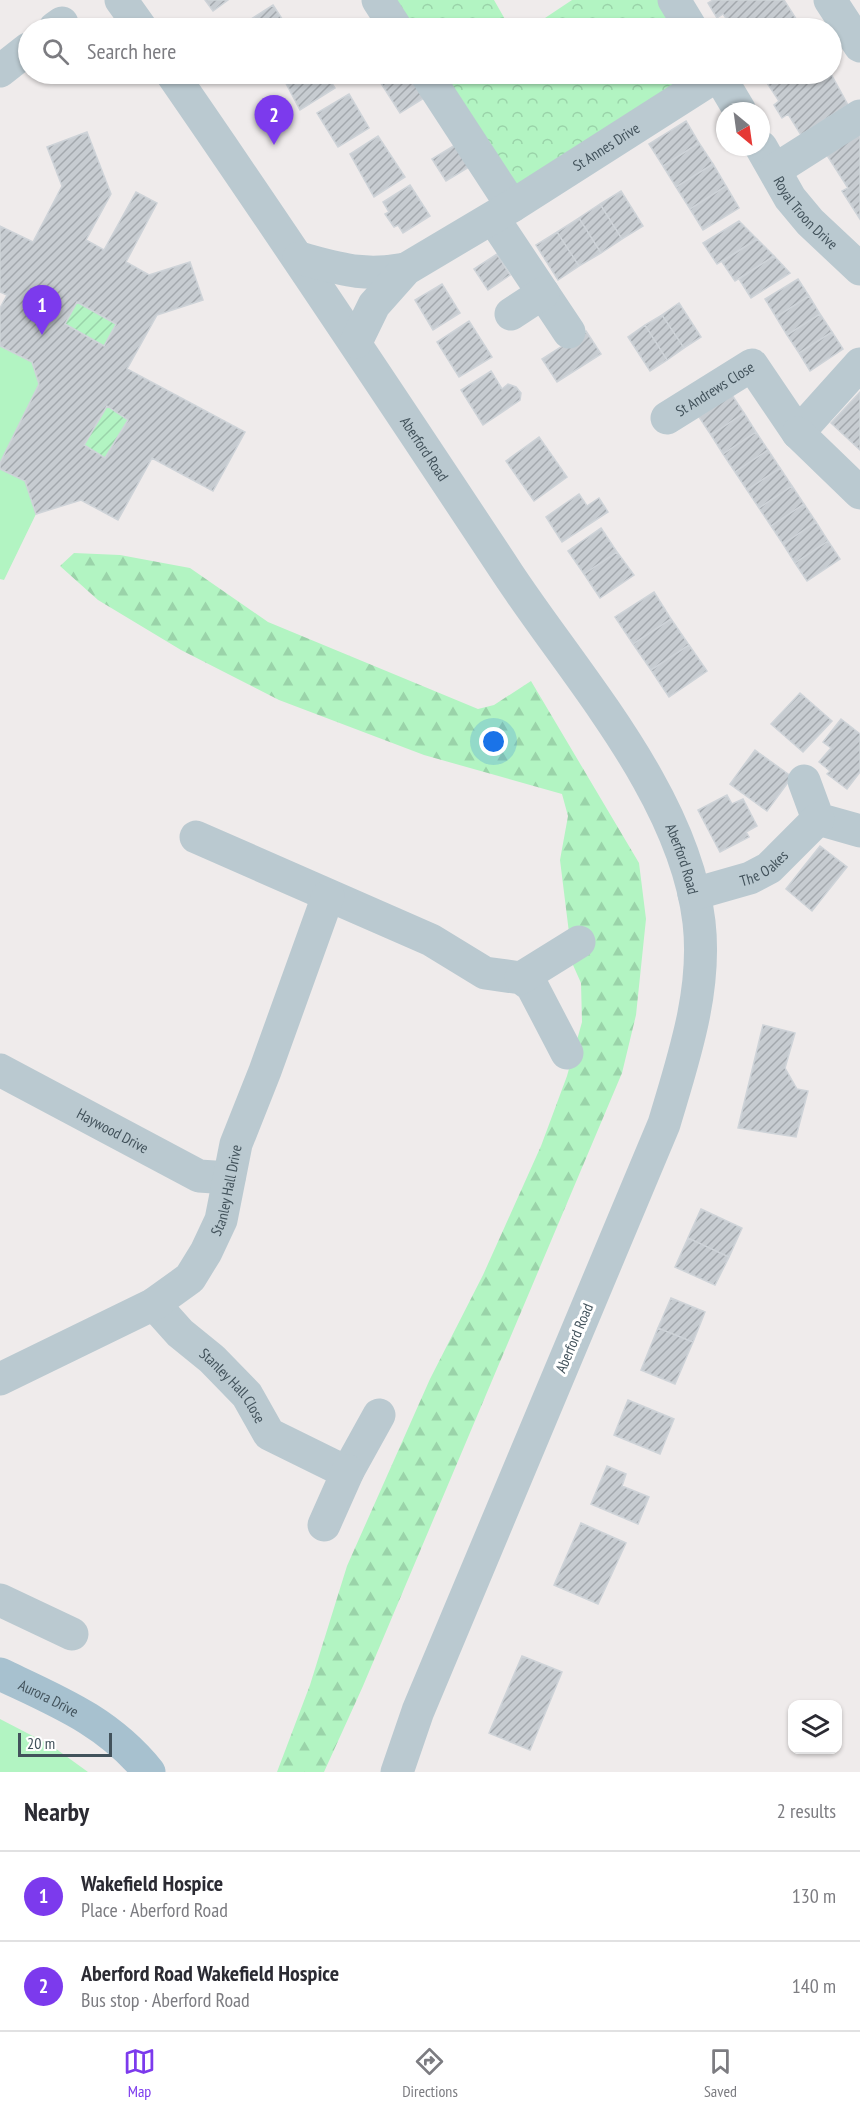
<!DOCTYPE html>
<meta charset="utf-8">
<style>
body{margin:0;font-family:"PT Sans Narrow",sans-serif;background:#f7f7f7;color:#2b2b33}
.controls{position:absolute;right:18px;bottom:18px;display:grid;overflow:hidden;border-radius:12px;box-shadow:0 2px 4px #0004}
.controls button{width:54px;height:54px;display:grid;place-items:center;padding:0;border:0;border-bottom:2px solid #e1e1e2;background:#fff;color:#2b2b33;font:30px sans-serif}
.compass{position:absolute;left:716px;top:102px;width:54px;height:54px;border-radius:50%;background:#fff;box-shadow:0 2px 4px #0004;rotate:151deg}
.scale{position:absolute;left:18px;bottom:15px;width:94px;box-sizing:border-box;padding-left:6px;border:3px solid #42525b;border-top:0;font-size:16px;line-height:21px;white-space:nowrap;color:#42525b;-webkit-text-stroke:4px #fff;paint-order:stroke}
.you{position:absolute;left:494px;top:742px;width:21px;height:21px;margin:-15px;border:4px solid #fff;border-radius:50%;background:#1a73e8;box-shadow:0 0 0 9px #1a73e833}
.badge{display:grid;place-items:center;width:39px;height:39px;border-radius:50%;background:#7c3aed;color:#fff;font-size:20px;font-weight:700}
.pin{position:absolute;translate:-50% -50px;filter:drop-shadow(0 2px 3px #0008)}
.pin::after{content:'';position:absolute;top:32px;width:21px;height:18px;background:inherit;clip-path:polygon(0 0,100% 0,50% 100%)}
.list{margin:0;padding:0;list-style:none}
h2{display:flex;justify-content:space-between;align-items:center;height:78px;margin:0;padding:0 24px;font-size:26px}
h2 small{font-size:20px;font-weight:400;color:#7c7c81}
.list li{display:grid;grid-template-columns:39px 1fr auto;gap:18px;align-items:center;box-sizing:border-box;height:90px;padding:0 24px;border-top:2px solid #e1e1e2}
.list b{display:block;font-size:22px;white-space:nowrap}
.list p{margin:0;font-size:20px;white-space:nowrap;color:#7c7c81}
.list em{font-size:20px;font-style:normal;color:#7c7c81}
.icon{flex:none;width:33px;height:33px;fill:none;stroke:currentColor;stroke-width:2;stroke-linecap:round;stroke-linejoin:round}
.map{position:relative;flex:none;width:860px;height:1772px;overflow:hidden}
.search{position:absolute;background:#fff;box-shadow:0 2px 4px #0004;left:18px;right:18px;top:18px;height:66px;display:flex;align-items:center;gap:15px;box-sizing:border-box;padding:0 21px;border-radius:33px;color:#7c7c81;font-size:22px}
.sheet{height:258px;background:#fff}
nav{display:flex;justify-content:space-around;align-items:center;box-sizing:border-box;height:84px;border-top:2px solid #e1e1e2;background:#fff;font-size:16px;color:#7c7c81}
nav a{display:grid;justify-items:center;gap:3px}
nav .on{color:#7c3aed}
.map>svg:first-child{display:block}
</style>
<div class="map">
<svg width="860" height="1772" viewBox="0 0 860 1772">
<defs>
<pattern id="forest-firs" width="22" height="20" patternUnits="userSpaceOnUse" patternTransform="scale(1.5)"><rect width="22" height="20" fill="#b2f4c2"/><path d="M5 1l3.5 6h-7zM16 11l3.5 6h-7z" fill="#9ad3a9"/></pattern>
<pattern id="park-crowns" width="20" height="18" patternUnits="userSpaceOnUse" patternTransform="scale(1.5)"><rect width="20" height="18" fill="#b2f4c2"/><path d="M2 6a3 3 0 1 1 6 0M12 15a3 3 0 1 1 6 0" fill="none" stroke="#9ad3a9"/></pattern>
<pattern id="garden-furrows" width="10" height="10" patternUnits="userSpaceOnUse" patternTransform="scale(1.5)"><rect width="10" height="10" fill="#b2f4c2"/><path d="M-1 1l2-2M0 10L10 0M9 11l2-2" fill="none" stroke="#9ad3a9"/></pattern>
<pattern id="building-hatch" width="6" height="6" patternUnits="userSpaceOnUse" patternTransform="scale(1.5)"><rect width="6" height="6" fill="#c7ccd1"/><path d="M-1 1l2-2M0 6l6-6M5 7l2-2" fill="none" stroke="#a3a8ad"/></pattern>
</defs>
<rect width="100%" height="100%" fill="#efebeb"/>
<path fill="#b2f4c2" d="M0 346 32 362 39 384 0 463Z
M0 469 25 481 36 514 4 580 0 579Z
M0 1719 52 1746 88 1772H0Z"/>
<path fill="url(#forest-firs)" d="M74 553 120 555 190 568 268 622 478 709 494 705 531 681 639 863 646 919 636 1015 622 1073 363 1686 324 1772H277L310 1685 347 1566 430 1379 483 1275 541 1146 567 1076 582 1022 581 983 573 965 560 860 568 816 562 794 424 755 279 700 181 650 98 600 60 566Z"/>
<path fill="url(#park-crowns)" d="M378 0H494L510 28H396Z
M572 0H674L691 28H530Z
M426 74H718L512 206Z"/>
<path fill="url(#garden-furrows)" d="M77 302 116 324 104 346 65 324Z
M107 406 128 420 105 458 84 445Z"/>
<path fill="url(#building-hatch)" stroke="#ced3d8" stroke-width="1.5" fill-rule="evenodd" d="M205 0H228L213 11Z
M713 0H784L802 28H733L723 14 717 18 708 3Z
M273 5 288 28H249L245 23Z
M281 74H326L335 88 300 110Z
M375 74H408L424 98 400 113Z
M761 74H831L848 105 801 135 788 114 782 118 774 105 779 101Z
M349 94 369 128 338 147 317 113Z
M686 121 699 143 663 166 649 144Z
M855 128 860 136V219L842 191 848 188 823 149Z
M87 132 111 194 86 240 104 250 136 192 157 203 126 262 149 275 190 262 203 300 157 315 127 369 245 432 213 491 152 458 118 520 81 500 36 514 25 481 0 469V463L39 384 32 362 0 346V308L7 295 0 292V226L33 242 62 186 47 147ZM77 302 116 324 104 346 65 324ZM107 406 128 420 105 458 84 445Z
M378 136 405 177 374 197 350 154Z
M699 143 713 164 676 187 663 166Z
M455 145 469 167 446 181 432 159Z
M713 164 726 186 690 209 676 187Z
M410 185 430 216 403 233 398 225 394 227 385 214 389 212 383 202Z
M726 186 739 208 703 230 690 209Z
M621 191 643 226 622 239 600 204Z
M600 204 622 239 601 253 579 218Z
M579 218 601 253 579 266 557 232Z
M739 221 757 239 717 264 703 243Z
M557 232 579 266 558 280 536 245Z
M757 239 774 256 735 281 722 262Z
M497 254 510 275 488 290 474 269Z
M774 256 790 273 751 298 739 279Z
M798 279 809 296 776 317 765 299Z
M442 284 460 313 433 330 415 300Z
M809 296 820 314 787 335 776 317Z
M679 303 701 337 684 348 662 315Z
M820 314 832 332 799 353 787 335Z
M662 315 684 348 667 360 645 325Z
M469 321 492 357 459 377 437 342Z
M645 325 667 360 650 371 628 337Z
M586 331 601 354 557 382 542 359Z
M832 332 843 349 810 371 799 353Z
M491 371 502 389 508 384 516 387 521 393 520 400 483 425 461 390Z
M860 392V450L831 423Z
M732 395 744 413 711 435 699 417Z
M744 413 756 432 723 454 711 435Z
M756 432 768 450 735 472 723 454Z
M539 437 567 477 534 501 506 461Z
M768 450 780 468 747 490 735 472Z
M780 468 792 486 759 508 747 490Z
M792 486 804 504 771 526 759 508Z
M579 494 587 506 599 498 608 512 562 542 546 517Z
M804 504 816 522 783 544 771 526Z
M816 522 828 541 795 563 783 544Z
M601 528 617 552 584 574 568 551Z
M828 541 840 559 807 581 795 563Z
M617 552 634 575 600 598 584 574Z
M654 592 671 619 633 644 615 617Z
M671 619 689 645 651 670 633 644Z
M689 645 707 671 669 697 651 670Z
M800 693 832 721 803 752 771 724Z
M841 719 860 734V772L847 789 827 774 830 771 819 762 831 748 823 742Z
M755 750 792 777 767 811 730 784Z
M727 795 732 804 743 799 757 826 746 832 749 837 720 852 698 810Z
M820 846 847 867 812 911 786 889Z
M763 1025 795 1033 785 1068 797 1089 808 1091 796 1137 738 1128Z
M701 1209 742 1228 729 1257 688 1238Z
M688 1238 729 1257 715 1285 675 1267Z
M671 1298 705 1312 693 1342 658 1328Z
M658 1328 693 1342 675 1384 641 1370Z
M628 1400 674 1419 660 1454 614 1435Z
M607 1466 626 1474 622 1486 649 1497 638 1524 591 1504Z
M581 1523 626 1543 598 1604 554 1585Z
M522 1656 562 1672 530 1750 489 1733Z"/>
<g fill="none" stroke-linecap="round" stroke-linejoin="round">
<g stroke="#bac9d0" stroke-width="33">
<path d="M121 0 141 28"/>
<path d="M378 0 396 28"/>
<path d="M674 0 691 28"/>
<path d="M830 0 860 46"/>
<path d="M55 28 62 23"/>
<path d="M0 71 28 49"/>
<path id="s1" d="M172 74C286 239 397 406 508 574 577 678 684 795 699 922 707 991 683 1060 664 1124L418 1711 397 1772"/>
<path d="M426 74 512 206"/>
<path d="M718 74 740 111"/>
<path id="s2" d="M761 147 790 198 810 222 860 269"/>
<path d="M775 170 860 116"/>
<path d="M493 218 569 332"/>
<path d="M299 258C341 269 363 277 406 269"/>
<path d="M511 314 543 293"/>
<path id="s3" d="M356 342 374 305 406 269 512 206 719 74"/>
<path id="s4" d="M667 418 752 365 798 433 860 364"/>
<path d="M798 433 860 493"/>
<path d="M804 781 818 819 860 831"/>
<path d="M196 837 431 940 485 973 521 978 532 986 567 1053"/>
<path id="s5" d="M694 894 750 878 769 868 818 819"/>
<path d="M521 978 579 942"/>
<path id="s6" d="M0 1070 199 1176 229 1178"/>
<path id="s7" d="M154 1304 180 1333 212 1359 247 1395 269 1434 338 1468 348 1471 379 1415"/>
<path id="s8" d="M0 1379 154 1304 190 1278 206 1252 221 1220 236 1144 265 1071 328 896"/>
<path d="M324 1525 348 1471"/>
<path d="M0 1600 72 1634"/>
</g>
<path stroke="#a7c1cf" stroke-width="33" id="s9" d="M0 1674C57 1701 108 1721 149 1772"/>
</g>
<g text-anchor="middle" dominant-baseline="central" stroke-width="6" stroke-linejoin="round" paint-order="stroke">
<g font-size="15" fill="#42525b" stroke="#fff">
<text stroke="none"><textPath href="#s3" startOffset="324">St Annes Drive</textPath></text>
<text stroke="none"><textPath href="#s2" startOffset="80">Royal Troon Drive</textPath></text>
<text stroke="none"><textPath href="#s4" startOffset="56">St Andrews Close</textPath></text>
<text stroke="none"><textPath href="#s1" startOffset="452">Aberford Road</textPath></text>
<text stroke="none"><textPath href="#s1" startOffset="938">Aberford Road</textPath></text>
<text stroke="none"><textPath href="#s5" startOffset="75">The Oakes</textPath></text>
<text stroke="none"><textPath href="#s6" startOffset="128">Haywood Drive</textPath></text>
<text stroke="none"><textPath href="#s8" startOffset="312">Stanley Hall Drive</textPath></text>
<text transform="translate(574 1338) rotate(-67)">Aberford Road</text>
<text stroke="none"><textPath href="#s7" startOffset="114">Stanley Hall Close</textPath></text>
<text stroke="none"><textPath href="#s9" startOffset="54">Aurora Drive</textPath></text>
</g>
</g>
</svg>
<div class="controls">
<button><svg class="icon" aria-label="layers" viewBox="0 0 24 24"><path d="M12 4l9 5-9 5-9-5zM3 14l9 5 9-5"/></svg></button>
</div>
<svg class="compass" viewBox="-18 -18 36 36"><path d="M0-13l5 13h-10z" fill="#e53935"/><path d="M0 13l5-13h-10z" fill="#7c7c81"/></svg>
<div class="scale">20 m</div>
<div class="you"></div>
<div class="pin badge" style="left:42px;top:335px">1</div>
<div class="pin badge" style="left:274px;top:145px">2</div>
<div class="search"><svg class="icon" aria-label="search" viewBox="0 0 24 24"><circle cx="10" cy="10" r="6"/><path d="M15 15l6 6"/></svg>Search here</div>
</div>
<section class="sheet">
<h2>Nearby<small>2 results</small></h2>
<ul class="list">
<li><span class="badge">1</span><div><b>Wakefield Hospice</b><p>Place · Aberford Road</p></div><em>130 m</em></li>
<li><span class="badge">2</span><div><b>Aberford Road Wakefield Hospice</b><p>Bus stop · Aberford Road</p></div><em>140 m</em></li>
</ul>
</section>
<nav>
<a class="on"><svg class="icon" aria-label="map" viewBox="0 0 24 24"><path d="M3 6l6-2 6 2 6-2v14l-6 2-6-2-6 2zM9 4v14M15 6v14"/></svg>Map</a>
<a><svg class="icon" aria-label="directions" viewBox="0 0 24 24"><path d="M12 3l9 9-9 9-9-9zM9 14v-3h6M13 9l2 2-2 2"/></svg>Directions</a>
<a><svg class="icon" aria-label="saved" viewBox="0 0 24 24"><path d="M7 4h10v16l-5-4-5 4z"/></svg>Saved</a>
</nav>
